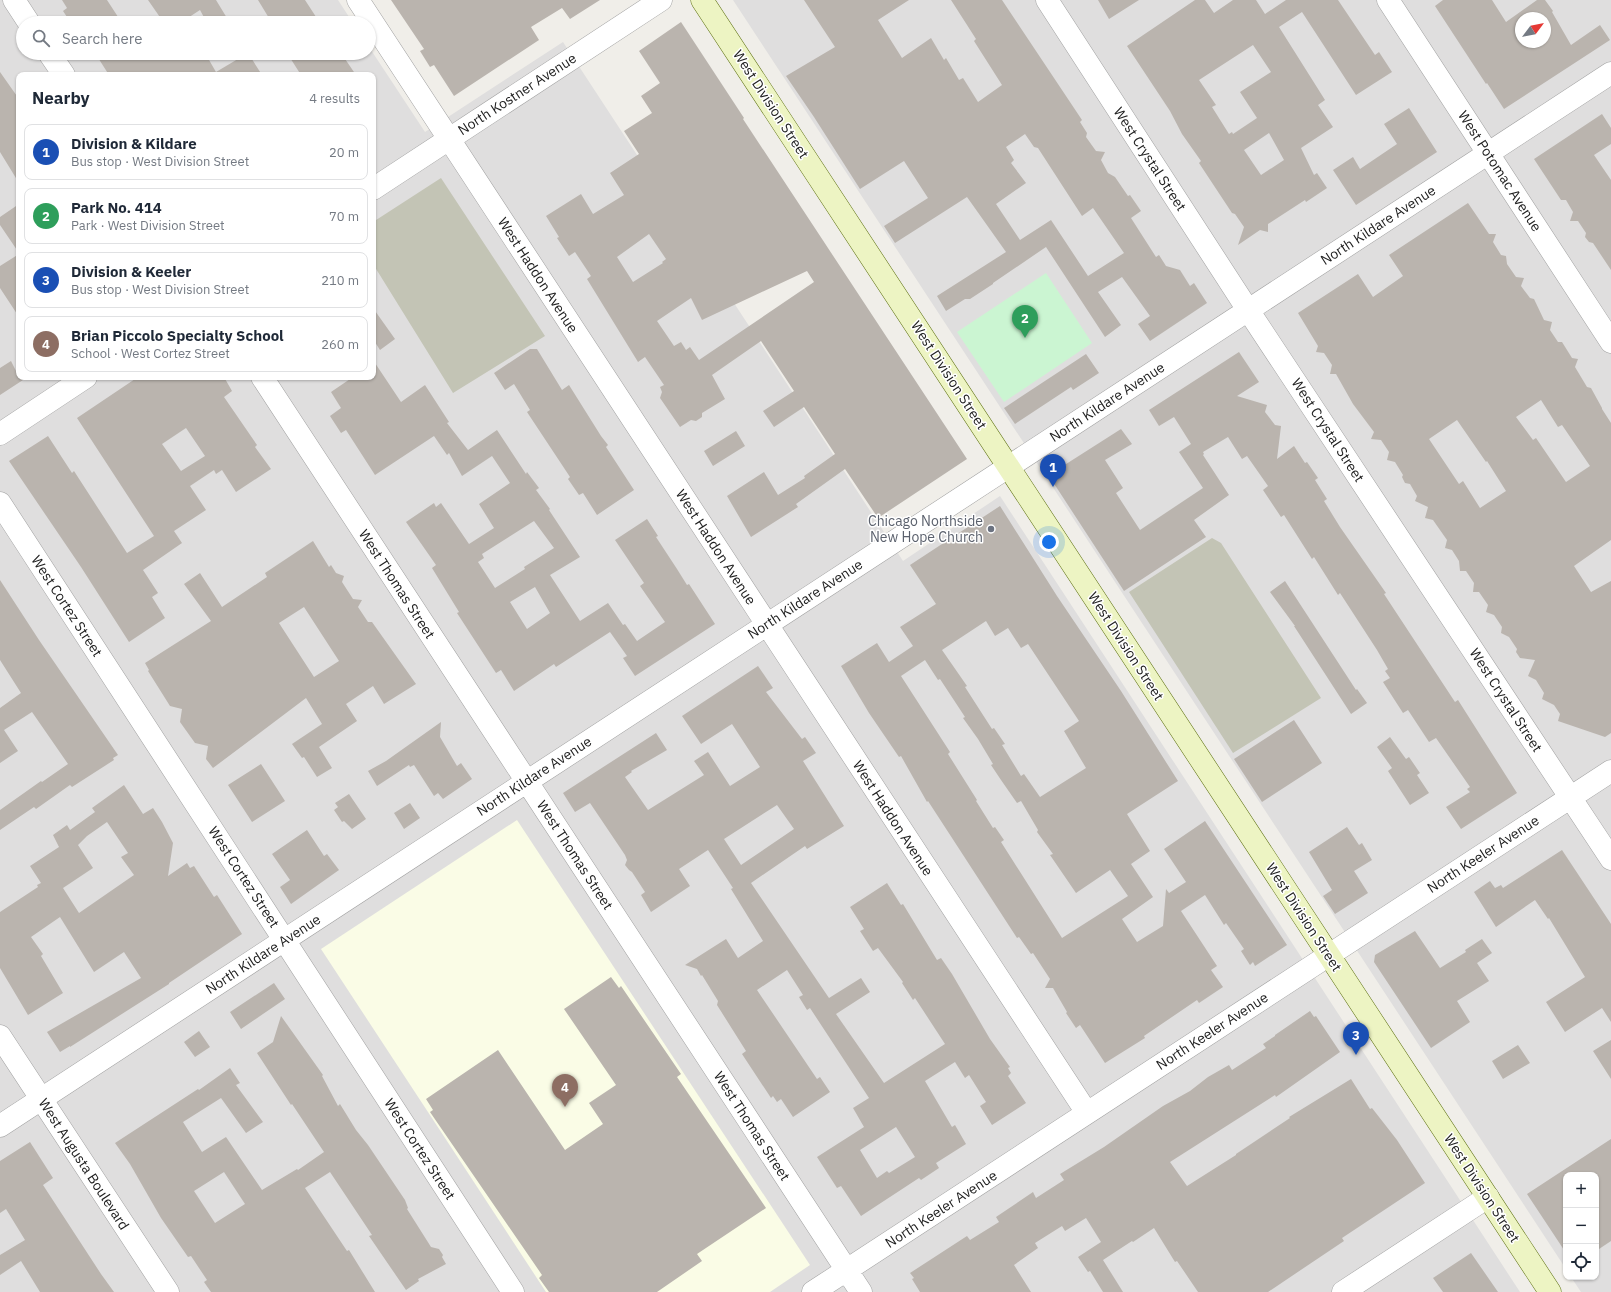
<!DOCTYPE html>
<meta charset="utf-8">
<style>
:root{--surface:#fff;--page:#f6f6f7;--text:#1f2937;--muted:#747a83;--line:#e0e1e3;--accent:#ea580c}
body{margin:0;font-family:"IBM Plex Sans",sans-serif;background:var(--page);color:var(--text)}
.controls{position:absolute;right:12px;bottom:12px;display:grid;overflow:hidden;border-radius:8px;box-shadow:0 1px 3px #0004}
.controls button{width:36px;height:36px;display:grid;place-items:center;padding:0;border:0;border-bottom:1px solid var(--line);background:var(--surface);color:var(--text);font:20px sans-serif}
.compass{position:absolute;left:1515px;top:12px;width:36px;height:36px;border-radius:50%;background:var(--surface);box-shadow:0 1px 3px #0004;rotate:58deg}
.you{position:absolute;left:1049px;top:542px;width:14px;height:14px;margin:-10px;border:3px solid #fff;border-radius:50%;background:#1a73e8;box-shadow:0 0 0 6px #1a73e833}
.badge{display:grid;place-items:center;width:26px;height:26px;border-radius:50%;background:var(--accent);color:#fff;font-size:13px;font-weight:700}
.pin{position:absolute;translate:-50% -33px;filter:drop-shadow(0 1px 2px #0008)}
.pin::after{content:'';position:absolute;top:21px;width:14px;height:12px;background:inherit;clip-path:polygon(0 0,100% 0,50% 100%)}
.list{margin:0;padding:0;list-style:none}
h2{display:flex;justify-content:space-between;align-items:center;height:52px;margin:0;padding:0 16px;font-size:17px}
h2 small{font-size:13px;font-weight:400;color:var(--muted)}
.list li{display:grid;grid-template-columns:26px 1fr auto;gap:12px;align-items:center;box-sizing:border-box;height:56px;margin:0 8px 8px;padding:0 8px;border:1px solid var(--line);border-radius:8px}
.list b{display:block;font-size:15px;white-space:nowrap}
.list p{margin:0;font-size:13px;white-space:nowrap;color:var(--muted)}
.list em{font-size:13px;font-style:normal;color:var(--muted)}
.icon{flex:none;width:22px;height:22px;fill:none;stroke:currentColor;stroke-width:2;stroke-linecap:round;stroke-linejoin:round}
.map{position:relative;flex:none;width:1611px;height:1292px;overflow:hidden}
.search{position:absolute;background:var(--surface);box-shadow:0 1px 3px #0004;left:16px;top:16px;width:360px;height:44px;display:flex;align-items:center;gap:10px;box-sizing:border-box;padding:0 14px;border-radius:22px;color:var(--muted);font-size:15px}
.panel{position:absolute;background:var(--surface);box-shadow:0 1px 3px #0004;left:16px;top:72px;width:360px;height:308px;border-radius:8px}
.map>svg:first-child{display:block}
.residential{fill:#dfdede;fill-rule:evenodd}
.education{fill:#fafce6}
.construction{fill:#c3c4b5}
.park{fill:#cbf5d2}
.building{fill:#bab4ae;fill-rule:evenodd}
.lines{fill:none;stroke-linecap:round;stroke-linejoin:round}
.minor-casing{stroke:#a2a2a2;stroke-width:23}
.tertiary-casing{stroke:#a2a2a2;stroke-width:23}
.secondary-casing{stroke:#5d7010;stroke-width:23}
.minor{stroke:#fff;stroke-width:22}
.tertiary{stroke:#fff;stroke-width:22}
.secondary{stroke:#edf4c3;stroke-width:22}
.worship-dot{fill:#6b7280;stroke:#fff;stroke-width:1.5}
.labels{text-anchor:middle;stroke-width:3;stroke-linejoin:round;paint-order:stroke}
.street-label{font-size:14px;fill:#212121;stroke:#fff}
.worship-label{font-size:14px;fill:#5b616d;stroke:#fff;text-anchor:end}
</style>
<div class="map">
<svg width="1611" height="1292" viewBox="0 0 1611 1292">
<rect width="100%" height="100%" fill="#f0eee9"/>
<path class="residential" d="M0 0H338L353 23H23V53H369V47L425 132 563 42 903 561 1000 496 1520 1292H0ZM19 75H373V377H19Z
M733 0H1611V1292H1581L1571 1277H1596V1175H1566V1269ZM1521 18H1545V42H1521Z"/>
<path class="education" d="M517 820 810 1265 770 1292H546L321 949Z"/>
<path class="construction" d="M441 178 545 336 453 393 373 264V222Z
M1212 538 1221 543 1321 698 1233 753 1129 592Z"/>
<path class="park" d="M1046 273 1092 343 1004 402 957 332Z"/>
<path class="building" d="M62 0H107L122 23H71L63 11 67 8Z
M148 0H216L230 23H207L200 10 180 23H164Z
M258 0H305L320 23H272Z
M391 0H600L570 19 562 8 531 27 539 40 454 96 434 65 430 67 420 51 424 49Z
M804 0H909L878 20 902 58 931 38 944 60 946 58 959 80 963 78 978 102 1002 85 974 41 976 39 951 0H1002L1082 120 1080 122 1087 133 1086 137 1096 151 1105 152 1101 160 1108 173 1115 177 1128 196 1130 195 1141 211 1131 218 1156 257 1159 255 1166 266 1180 270 1190 286 1194 283 1207 303 1150 341 1138 324 1150 316 1122 277 1098 292 1121 325 1105 337 1046 247 993 283V284L970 299H965L946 311 937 296 1006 252 967 197 895 243 884 226 928 198 904 161 860 189 814 117 786 76 835 47ZM1025 134 1034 147 1038 148 1082 216 1093 208 1124 253 1088 276 1051 220 1020 240 996 204 1026 183 1011 163 1014 160 1006 147Z
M1098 0H1139L1109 19Z
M1195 0H1205L1214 13 1233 0H1256L1265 14 1286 0H1338L1375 55 1379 52 1392 72 1356 95 1302 12 1279 27 1325 100 1318 105 1333 127 1301 148 1314 175 1317 173 1327 188 1306 202 1305 200 1268 224V232L1260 230 1238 245 1244 227 1235 214 1232 213 1199 163 1201 161 1182 134 1170 111 1127 46ZM1253 45 1271 72 1240 92 1257 118 1233 134 1232 132 1229 134 1212 107 1216 105 1199 80ZM1269 133 1284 160 1261 175 1244 150Z
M1443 0H1492L1506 22 1537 0H1545L1553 11 1552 12 1571 45 1600 25 1610 40 1504 109 1487 83 1486 84 1435 6ZM1521 18H1545V42H1521Z
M681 22 744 118 743 119 967 459 878 518 845 469 796 504 798 507 751 537 727 496 764 472 778 495 805 478 804 476 835 454 804 407 774 427 763 411 794 391 761 341 712 375 725 399 702 413V417L696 421 691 420 680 427 660 398 662 392 660 387 664 385 645 357 638 362 587 279 591 276 575 252 569 256 557 238 559 237 546 216 581 194 593 214 624 195 610 173 639 154 624 131 652 113 641 96 660 83 639 51ZM649 234 666 259 662 262 663 263 633 282 617 257ZM807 271 814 282 699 360 690 347 686 350 681 342 674 346 657 321 691 298 702 320Z
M95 53H205L216 72 248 53 262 75H109Z
M287 53H341L356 75H301Z
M0 72 19 99V183L0 152Z
M1409 108 1437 152 1356 205 1333 170 1353 157 1360 169 1397 144 1384 124Z
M1602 114 1611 128V144L1594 155 1611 180V270L1593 243 1589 242 1585 237 1586 233 1578 221H1570L1573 212 1566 200H1561L1534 159Z
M1468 203 1489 234H1496L1493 242 1501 255 1506 256 1507 264 1516 277 1524 278 1521 286 1530 298 1534 299 1544 320 1552 322 1550 330 1558 342H1562L1572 358 1578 359 1575 367 1587 387 1591 388 1602 408V409L1611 423V540L1574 566 1591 592 1611 581V733L1605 737 1558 721 1560 714 1554 705 1542 699 1544 693 1536 680 1528 676 1535 660 1520 658 1516 652 1517 649 1509 637 1501 633 1502 627 1494 615 1486 612 1488 605 1479 592H1473L1474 583 1466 571H1460L1459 561 1452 550 1445 548 1447 540 1433 520 1425 518 1428 507 1415 501 1417 496 1410 484 1405 483 1402 477 1403 475 1395 462 1387 460 1389 452 1381 440 1371 439 1374 432 1353 404 1336 374H1330L1332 365 1324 353 1316 352 1318 346 1298 313 1358 274 1373 297 1403 276 1389 255ZM1541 400 1558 427 1562 425 1590 466 1566 482 1536 438 1533 440 1516 417ZM1457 420 1486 462 1487 461 1506 491 1480 508 1463 481 1459 484 1429 439Z
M19 204V253L0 225V217Z
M19 254V317L0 288V266Z
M373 308 395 339 380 350 373 339Z
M530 349H537L562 390 569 385 601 436 608 445 606 447 634 490 597 515 583 493 579 495 568 479 570 477 527 412 530 410 514 384 505 390 494 373Z
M1239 352 1259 382 1237 396 1267 405 1265 412 1275 425 1281 426 1277 459 1294 446 1305 463 1307 462 1318 478 1315 480 1327 499 1324 501 1340 527 1386 593 1384 594 1455 702 1458 700 1517 793 1461 829 1446 807 1470 792 1467 789 1470 787 1436 738 1429 742 1408 710 1403 713 1383 682 1390 678 1385 671 1388 669 1377 650 1340 593 1338 595 1314 557 1312 559 1284 515 1281 517 1263 490 1268 486 1247 456 1242 459 1228 437 1203 452 1204 454 1203 455 1229 495 1194 520 1206 537 1124 591 1051 479 1052 473 1121 429 1132 444 1105 460 1123 488 1116 493 1140 530 1203 488 1179 452 1191 444 1174 417 1159 426 1149 410Z
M1086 354 1099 373 1073 390 1071 387 1015 424 1004 408Z
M373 360 401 402 425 385 449 422 447 423 468 450 497 430 526 474 527 472 539 488 536 490 550 509 549 510 580 557 550 575 580 621 608 603 623 625 625 624 637 641 665 622 640 586 644 583 615 540 647 519 658 536 656 537 677 569 687 585 689 584 715 624 635 676 623 658 627 656 610 632 556 667 554 664 514 691 501 670 496 673 457 613 459 612 432 568 436 565 406 522 434 503 436 507 441 503 469 544 494 528 479 504 510 483 492 456 462 476 449 453 447 455 434 436 375 475 346 430 341 433 330 416 341 408 331 392 353 377H373ZM534 521 554 548 524 567 525 569 495 588 478 562 484 558 482 554ZM535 587 550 613 527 629 510 602Z
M11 361 19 377 23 380 0 395V368Z
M138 377H224L232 391 224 397 257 445 255 447 271 469 236 492 222 470 216 474 214 470 190 486 206 510 174 531 182 543 143 570 158 593 152 597 165 618 129 642 81 567 9 461 48 436 72 473 74 471 127 553 154 536 77 418ZM186 428 205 456 181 471 162 444Z
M736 431 745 446 713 466 704 451Z
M1000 506 1057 596 1121 691 1178 781 1127 814 1150 851 1131 864 1153 897 1122 919 1137 942 1163 926 1166 889 1169 893 1186 882 1164 849 1205 821 1287 945 1255 966 1253 962 1250 965 1241 951 1244 949 1226 923 1224 925 1205 895 1181 911 1217 966 1211 970 1223 987 1199 1003 1197 1000 1144 1036 1145 1038 1105 1063 1080 1025 1076 1028 1066 1013 1067 1012 1053 988H1045L1050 979 1033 953 1031 954 1019 937 1017 938 928 801 927 802 901 756 899 757 869 713 841 666 877 643 889 662 913 646 900 627 936 604 910 565ZM986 621 995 636 1008 628 1021 648 1028 644 1079 721 1064 731 1086 768 1040 797 1024 774 1021 776 1002 745 1005 744 994 728 992 729 965 687 967 686 942 650ZM925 660 938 680 940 679 965 717 963 718 978 739 993 764 991 765 1001 780 1017 803 1021 801 1038 830 1037 832 1053 854 1050 855 1076 893 1110 870 1128 896 1062 938 1001 842 1004 840 995 827 993 828 976 801 977 800 948 754 950 752 901 676Z
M313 541 329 567 331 565 336 573 344 576 342 582 353 599 362 600 358 607 368 622H372L416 684 384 704 373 686 346 704 357 721 319 747 332 768 317 777 304 757 302 758 292 744 322 724 306 698 213 768 206 759 208 746 195 743 180 722 182 709 170 706 148 671 149 670 145 663 211 621 184 584 200 573 222 607 267 577 265 573ZM304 607 339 661 314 677 279 623Z
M0 580 39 640 118 755 113 758 114 760 72 787 70 785 36 809 34 807 0 830V810L41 781 42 782 68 764 32 712 4 730 18 751 0 763V708L21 693 0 660Z
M1285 581 1356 690 1357 689 1367 703 1351 714 1294 626H1295L1270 592Z
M758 666 773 688 766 692 802 739 805 737 816 753 803 761 844 826 807 849 805 846 751 883 829 998 861 978 870 992 836 1014 884 1083 945 1044 915 998 913 1000 902 983 903 982 878 948 873 951 860 931 864 929 850 907 887 883 901 905 903 904 937 960 941 958 952 974 990 1039 1010 1067 1008 1068 1011 1073 1008 1076 1026 1103 992 1125 980 1106 986 1102 969 1075 965 1078 955 1062 925 1081 952 1127 955 1125 966 1144 936 1163 939 1168 921 1180 919 1178 861 1216 841 1186 837 1188 817 1157 864 1127 853 1108 869 1098 810 1008 807 1010 799 997 803 995 787 970 757 990 817 1079 820 1077 830 1092 793 1117 781 1099 777 1102 773 1096 771 1098 742 1054 746 1051 717 1005 718 1001 702 975 701 976 697 969 685 965 726 939 738 958 763 941 731 889 733 888 708 850 679 869 690 886 651 912 641 895 645 892 632 872 629 870 625 865 627 860 625 855 590 803 575 812 563 793 656 733 667 750 631 771 632 772 625 777 648 810 704 775 694 761 708 752 730 786 760 767 732 724 701 744 682 716ZM777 805 794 829 741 865 724 839ZM896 1127 915 1157 889 1173 887 1171 877 1178 860 1150Z
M1294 720 1322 763 1262 802 1234 759Z
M441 722 440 737 457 766 461 763 472 779 443 799 438 793 434 796 414 765 410 767 409 765 377 786 368 771 386 761Z
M1390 737 1406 759 1409 757 1420 773 1417 775 1429 793 1410 805 1388 771 1392 768 1377 747Z
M261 764 285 801 252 822 228 785Z
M124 785 143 814 153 808 162 822 173 843 168 876 187 863 190 868 194 866 214 897 217 895 242 934 169 983V984L70 1047V1046L60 1052 47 1032 141 978 124 952 94 972 60 917 31 937 43 954 41 956 63 993 28 1015 0 968V912L38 887 37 885 41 883 30 866 59 847 53 835 67 825 70 830 95 812 92 808ZM107 822 128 853 121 857 134 875 79 913 63 888 93 868 78 845 87 836Z
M349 794 366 819 352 829 344 821 342 822 334 810 338 807 335 803Z
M410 803 420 818 404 829 394 813Z
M1347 827 1359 845 1362 843 1372 860 1354 871 1368 893 1335 914 1323 896 1332 890 1309 852Z
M307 830 324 856 327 854 339 870 291 904 280 887 290 880 272 854Z
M1562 850 1611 924V1022L1602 1008 1565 1032 1546 1002 1585 977 1549 918 1548 919 1535 900 1496 927 1474 892 1490 881 1495 888 1501 885 1503 888Z
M1415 931 1440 968 1466 952 1465 950 1482 939 1492 953 1477 963 1489 981 1457 1001 1470 1022 1431 1048 1374 962 1375 955Z
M611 977 619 988 621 986 681 1074 677 1077 766 1208 697 1254 702 1261 657 1292H549L539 1278 542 1275 430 1112 433 1110 426 1099 498 1050 565 1150 603 1124 589 1103 616 1085 564 1009Z
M274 983 285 999 241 1029 230 1012Z
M1310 1011 1314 1017 1316 1016 1340 1052 1276 1097 1275 1095 1170 1162 1187 1186 1236 1155V1154L1290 1118 1289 1117 1351 1079 1370 1109 1372 1108 1397 1140 1425 1183 1342 1238 1344 1241 1268 1292H1198L1177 1261 1175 1262 1154 1228 1133 1242 1132 1241 1103 1260 1123 1292H1103L1090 1271 1088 1272 1078 1257 1101 1242 1086 1218 1065 1231 1062 1226 1035 1243 1038 1248 1014 1265 1031 1292H920L912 1279 914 1278 910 1273 967 1236 970 1240 999 1222 996 1217 1033 1192 1036 1198 1064 1180 1060 1174 1104 1147 1163 1106 1190 1091 1208 1077 1229 1065 1232 1070 1266 1048 1263 1044 1275 1036V1035Z
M281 1016 323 1075 322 1076 338 1106 340 1104 356 1130 368 1145 405 1200 408 1208 407 1209 431 1247 439 1249 443 1255 442 1257 446 1264 418 1279 419 1281 406 1290 369 1236 372 1235 330 1172 305 1188 347 1251 349 1250 375 1292H211L204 1282 207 1280 191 1256 188 1257 161 1218 130 1164 115 1143 198 1089 199 1090 230 1068 240 1083 236 1085 263 1122 246 1133 221 1098 183 1122 202 1152 226 1137 262 1190 297 1169 298 1170 324 1152 292 1104 291 1105 257 1053 273 1042ZM224 1172 245 1204 215 1223 194 1191Z
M199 1031 210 1047 195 1057 184 1042Z
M1611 1040V1079L1593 1051Z
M1518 1045 1530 1063 1503 1079 1492 1061Z
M1611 1139V1241L1596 1251V1175H1566V1253L1527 1194Z
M30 1142 53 1178 43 1185 101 1274 114 1292H40L21 1261 0 1275V1255L25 1240 6 1209 0 1213V1161Z
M1471 1253 1498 1292H1443L1433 1278Z"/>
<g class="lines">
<g class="minor-casing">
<path id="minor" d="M14 0 29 23
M358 0 1087 1113
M1047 0 1248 310 1611 859
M1388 0 1611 342
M49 53 64 75
M262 377 861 1292
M0 503 513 1292
M0 1126 1611 73
M813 1292 1611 771
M1343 1292 1488 1197"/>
</g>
<g class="tertiary-casing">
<path id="tertiary" d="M373 189 661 0
M0 434 86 377
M0 1036 168 1292"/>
</g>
<g class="secondary-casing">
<path id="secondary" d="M702 0 1550 1292"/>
</g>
<use href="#minor" class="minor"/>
<use href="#tertiary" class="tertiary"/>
<use href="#secondary" class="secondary"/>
</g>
<circle class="worship-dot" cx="991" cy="529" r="4"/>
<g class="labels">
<g class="street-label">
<text transform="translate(517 94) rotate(-33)" y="5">North Kostner Avenue</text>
<text transform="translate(771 104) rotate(57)" y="5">West Division Street</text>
<text transform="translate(1150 159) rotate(57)" y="5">West Crystal Street</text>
<text transform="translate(1500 171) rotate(57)" y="5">West Potomac Avenue</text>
<text transform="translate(1378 225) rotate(-33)" y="5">North Kildare Avenue</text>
<text transform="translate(538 275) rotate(57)" y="5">West Haddon Avenue</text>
<text transform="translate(949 375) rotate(57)" y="5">West Division Street</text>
<text transform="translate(1107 402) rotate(-33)" y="5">North Kildare Avenue</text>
<text transform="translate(1328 430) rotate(57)" y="5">West Crystal Street</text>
<text transform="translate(716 547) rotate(57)" y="5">West Haddon Avenue</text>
<text transform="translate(397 584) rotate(57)" y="5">West Thomas Street</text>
<text transform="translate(805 599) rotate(-33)" y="5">North Kildare Avenue</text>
<text transform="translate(67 606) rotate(57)" y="5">West Cortez Street</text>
<text transform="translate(1126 646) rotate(57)" y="5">West Division Street</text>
<text transform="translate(1506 700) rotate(57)" y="5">West Crystal Street</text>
<text transform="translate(534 776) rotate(-33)" y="5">North Kildare Avenue</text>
<text transform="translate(893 818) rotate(57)" y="5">West Haddon Avenue</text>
<text transform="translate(1483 854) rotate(-33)" y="5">North Keeler Avenue</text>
<text transform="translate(575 855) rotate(57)" y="5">West Thomas Street</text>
<text transform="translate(244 877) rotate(57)" y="5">West Cortez Street</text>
<text transform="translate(1304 917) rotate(57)" y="5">West Division Street</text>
<text transform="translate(263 954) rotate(-33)" y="5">North Kildare Avenue</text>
<text transform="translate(1212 1031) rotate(-33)" y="5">North Keeler Avenue</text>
<text transform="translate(752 1126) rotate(57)" y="5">West Thomas Street</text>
<text transform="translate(420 1149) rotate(57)" y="5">West Cortez Street</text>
<text transform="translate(84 1164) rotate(57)" y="5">West Augusta Boulevard</text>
<text transform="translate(1482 1188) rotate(57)" y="5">West Division Street</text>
<text transform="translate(941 1209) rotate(-33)" y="5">North Keeler Avenue</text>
</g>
<g class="worship-label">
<text x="983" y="526">Chicago Northside<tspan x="983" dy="16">New Hope Church</tspan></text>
</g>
</g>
</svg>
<div class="controls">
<button>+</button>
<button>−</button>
<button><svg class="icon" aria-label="locate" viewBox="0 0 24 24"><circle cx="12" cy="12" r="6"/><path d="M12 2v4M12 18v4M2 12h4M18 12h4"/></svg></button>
</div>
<svg class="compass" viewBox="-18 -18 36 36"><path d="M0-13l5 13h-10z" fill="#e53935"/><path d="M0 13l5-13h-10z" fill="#747a83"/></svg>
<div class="you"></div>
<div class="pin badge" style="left:1053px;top:487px;background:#1a4fb4">1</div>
<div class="pin badge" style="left:1025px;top:338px;background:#2e9e5b">2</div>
<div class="pin badge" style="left:1356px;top:1055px;background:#1a4fb4">3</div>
<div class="pin badge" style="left:565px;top:1107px;background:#8d6e63">4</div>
<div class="search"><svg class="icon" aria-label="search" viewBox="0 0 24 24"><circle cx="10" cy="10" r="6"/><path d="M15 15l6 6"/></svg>Search here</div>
<section class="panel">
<h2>Nearby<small>4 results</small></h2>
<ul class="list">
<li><span class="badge" style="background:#1a4fb4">1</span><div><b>Division &amp; Kildare</b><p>Bus stop · West Division Street</p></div><em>20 m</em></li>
<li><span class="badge" style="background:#2e9e5b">2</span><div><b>Park No. 414</b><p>Park · West Division Street</p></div><em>70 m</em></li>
<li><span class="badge" style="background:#1a4fb4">3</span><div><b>Division &amp; Keeler</b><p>Bus stop · West Division Street</p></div><em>210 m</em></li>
<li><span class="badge" style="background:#8d6e63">4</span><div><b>Brian Piccolo Specialty School</b><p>School · West Cortez Street</p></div><em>260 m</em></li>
</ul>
</section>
</div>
